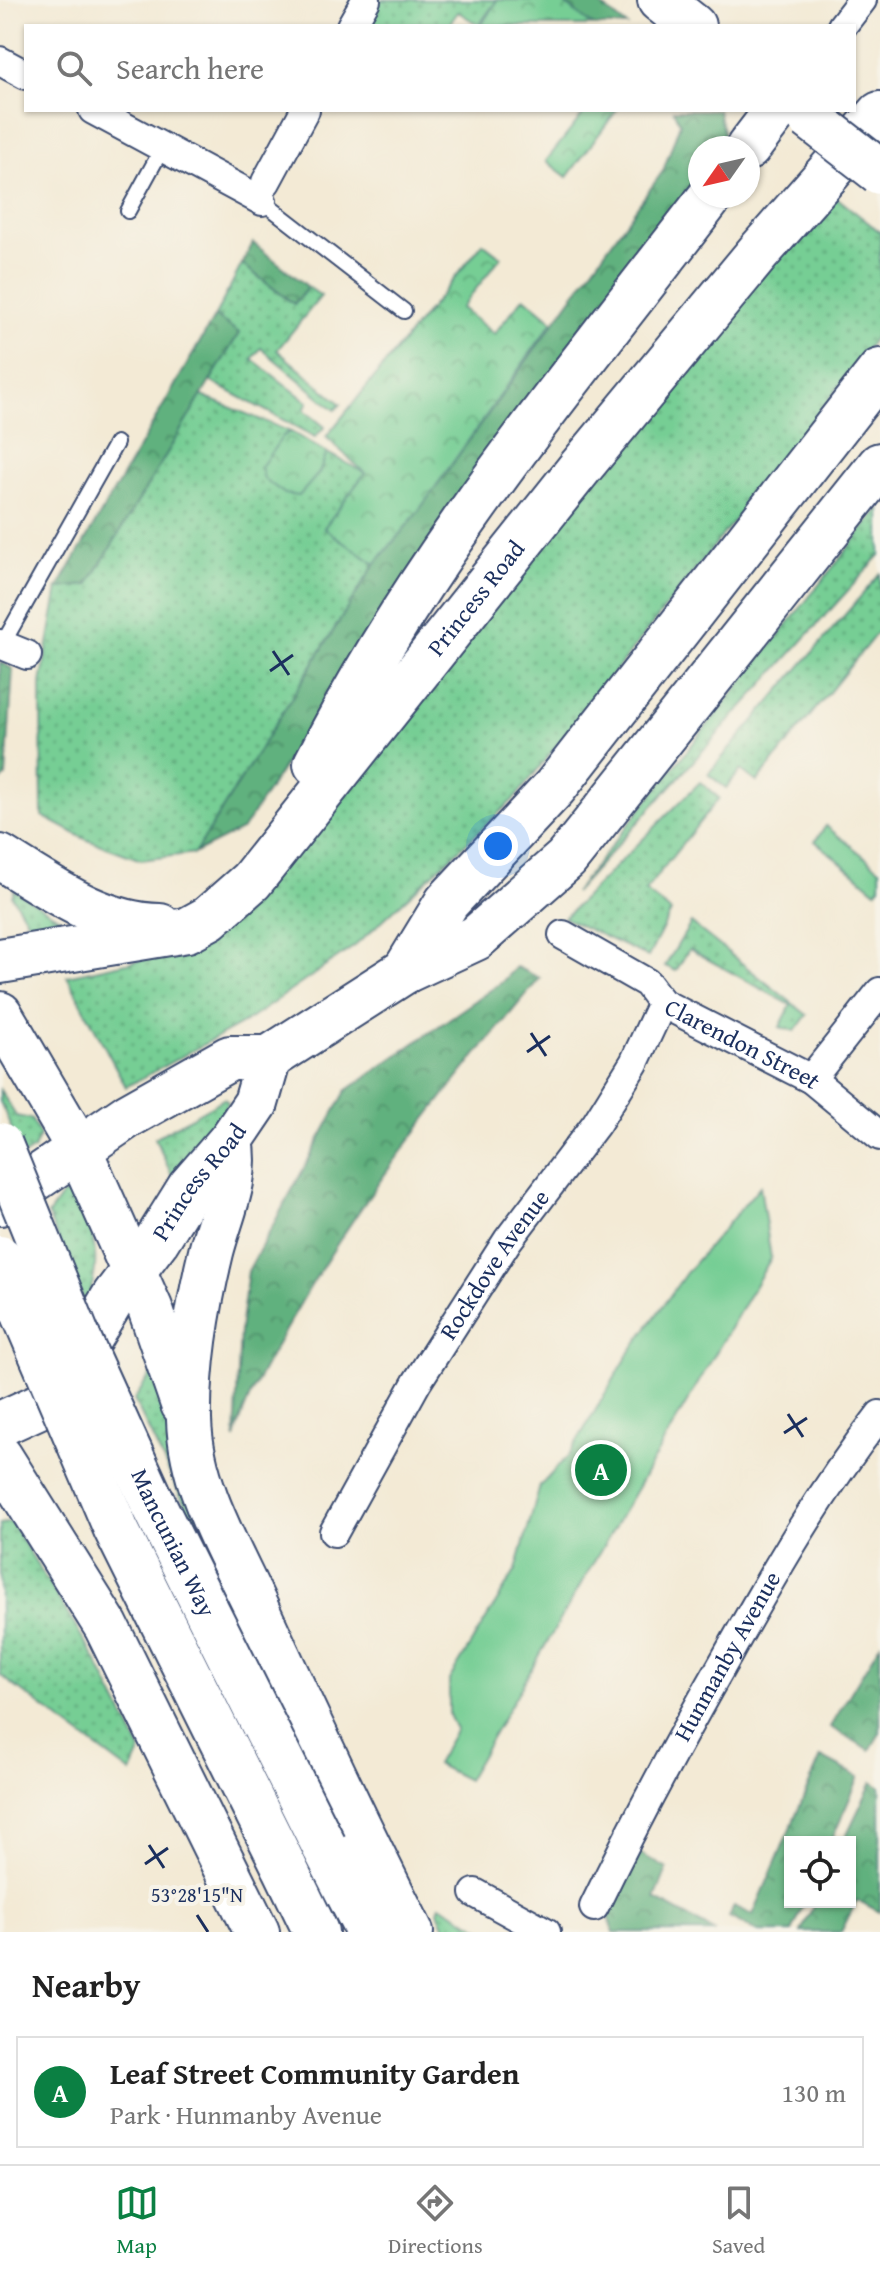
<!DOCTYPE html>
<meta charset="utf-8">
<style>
:root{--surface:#fff;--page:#f2f2f2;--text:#222;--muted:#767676;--line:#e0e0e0;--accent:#0b8043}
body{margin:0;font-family:"Gentium Book Plus",serif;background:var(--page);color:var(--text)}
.controls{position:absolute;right:24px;bottom:24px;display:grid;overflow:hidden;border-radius:0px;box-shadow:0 2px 6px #0004}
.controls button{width:72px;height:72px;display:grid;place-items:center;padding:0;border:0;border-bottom:2px solid var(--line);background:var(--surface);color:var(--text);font:40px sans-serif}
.compass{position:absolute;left:688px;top:136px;width:72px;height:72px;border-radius:50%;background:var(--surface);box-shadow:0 2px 6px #0004;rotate:236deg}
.you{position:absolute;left:498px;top:846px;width:28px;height:28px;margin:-20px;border:6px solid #fff;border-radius:50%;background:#1a73e8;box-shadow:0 0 0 12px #1a73e833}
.badge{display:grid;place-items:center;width:52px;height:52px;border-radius:50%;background:var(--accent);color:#fff;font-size:26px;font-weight:700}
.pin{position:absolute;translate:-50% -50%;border:4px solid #fff;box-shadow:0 2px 8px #0006}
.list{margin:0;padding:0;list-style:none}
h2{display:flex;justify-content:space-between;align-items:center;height:104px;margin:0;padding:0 32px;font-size:34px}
h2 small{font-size:26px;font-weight:400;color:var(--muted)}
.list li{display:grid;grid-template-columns:52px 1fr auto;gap:24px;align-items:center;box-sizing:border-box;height:112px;margin:0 16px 16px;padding:0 16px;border:2px solid var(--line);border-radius:0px}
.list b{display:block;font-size:30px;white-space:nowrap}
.list p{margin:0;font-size:26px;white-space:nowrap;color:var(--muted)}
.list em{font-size:26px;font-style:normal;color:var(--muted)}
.icon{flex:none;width:44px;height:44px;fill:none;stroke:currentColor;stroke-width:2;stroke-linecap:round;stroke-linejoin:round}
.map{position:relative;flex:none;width:880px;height:1932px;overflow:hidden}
.search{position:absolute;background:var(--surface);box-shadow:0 2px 6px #0004;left:24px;right:24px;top:24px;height:88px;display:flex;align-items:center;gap:20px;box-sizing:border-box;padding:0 28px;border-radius:0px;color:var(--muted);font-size:30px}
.sheet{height:232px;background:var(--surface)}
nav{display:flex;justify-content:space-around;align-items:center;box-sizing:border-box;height:112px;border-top:2px solid var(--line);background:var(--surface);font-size:22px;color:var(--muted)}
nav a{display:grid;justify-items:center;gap:4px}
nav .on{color:var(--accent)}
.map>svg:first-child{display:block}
.grass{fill:url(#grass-dots);stroke:#487e79;stroke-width:2}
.forest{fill:url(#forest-crowns);stroke:#3e706e;stroke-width:2}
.park{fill:url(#park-crowns);stroke:#487e79;stroke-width:2}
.garden{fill:#76ce94;stroke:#487e79;stroke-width:2}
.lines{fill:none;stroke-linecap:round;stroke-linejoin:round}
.lane-casing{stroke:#3b4b70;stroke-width:18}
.street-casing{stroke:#3b4b70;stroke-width:32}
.primary-casing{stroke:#3b4b70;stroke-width:48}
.highway-casing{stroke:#3b4b70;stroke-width:48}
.lane{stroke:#fff;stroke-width:14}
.street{stroke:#fff;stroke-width:28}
.primary{stroke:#fff;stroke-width:44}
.highway{stroke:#fff;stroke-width:44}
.primary-bridge-casing{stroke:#3b4b70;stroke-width:48;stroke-linecap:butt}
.highway-bridge-casing{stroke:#3b4b70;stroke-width:48;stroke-linecap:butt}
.primary-bridge{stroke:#fff;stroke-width:44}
.highway-bridge{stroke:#fff;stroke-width:44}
.ticks{fill:none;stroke:#1b2f5e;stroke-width:3}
.labels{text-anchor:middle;stroke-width:8;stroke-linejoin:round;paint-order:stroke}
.street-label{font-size:24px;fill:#1b2f5e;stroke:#f7f3e8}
.ticks-label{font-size:20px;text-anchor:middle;fill:#1b2f5e;stroke:#f7f3e8;stroke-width:8;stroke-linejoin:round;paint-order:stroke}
</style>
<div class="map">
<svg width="880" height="1932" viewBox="0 0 880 1932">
<defs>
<pattern id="grass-dots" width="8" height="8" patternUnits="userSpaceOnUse" patternTransform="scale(2)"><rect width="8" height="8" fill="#76ce94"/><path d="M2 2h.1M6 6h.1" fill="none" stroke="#60a87c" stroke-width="1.8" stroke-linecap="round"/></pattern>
<pattern id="forest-crowns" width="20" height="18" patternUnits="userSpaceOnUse" patternTransform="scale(2)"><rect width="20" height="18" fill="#60b17e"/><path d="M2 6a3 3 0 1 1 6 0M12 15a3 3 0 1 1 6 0" fill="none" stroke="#4e906a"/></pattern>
<pattern id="park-crowns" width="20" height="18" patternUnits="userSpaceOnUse" patternTransform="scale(2)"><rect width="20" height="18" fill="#76ce94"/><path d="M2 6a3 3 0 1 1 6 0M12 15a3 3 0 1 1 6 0" fill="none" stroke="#60a87c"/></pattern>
</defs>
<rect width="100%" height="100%" fill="#f7f3e8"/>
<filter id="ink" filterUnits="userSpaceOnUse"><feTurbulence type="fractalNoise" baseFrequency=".0125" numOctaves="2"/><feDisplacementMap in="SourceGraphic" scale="16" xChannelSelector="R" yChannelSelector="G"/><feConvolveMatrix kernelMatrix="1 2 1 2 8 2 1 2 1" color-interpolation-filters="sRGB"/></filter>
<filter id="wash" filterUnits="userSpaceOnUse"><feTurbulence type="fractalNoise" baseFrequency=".006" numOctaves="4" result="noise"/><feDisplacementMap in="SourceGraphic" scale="32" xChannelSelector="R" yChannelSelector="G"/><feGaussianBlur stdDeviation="1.8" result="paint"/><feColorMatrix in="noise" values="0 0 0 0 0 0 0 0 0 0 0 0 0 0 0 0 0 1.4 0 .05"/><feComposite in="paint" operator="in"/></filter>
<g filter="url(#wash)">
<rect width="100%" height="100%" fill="#f3ead5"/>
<path class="grass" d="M381 0H497L479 25 458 12 448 26H368Z
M831 193 880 232V330L826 404 516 797 356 945 250 1019 126 1087 67 976 182 951Z
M242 264 294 304 308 287 321 296 277 350 341 404 335 410 261 348 252 359 308 402 304 410 325 427 315 437 210 381 239 333 215 316Z
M200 395 291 432 283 436 319 473 327 453 366 473 324 528 375 564 195 853 141 860 85 839 42 816 41 683 58 588 88 585Z
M880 508V555L574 893Z
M880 574V629L757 782 741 770 726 788 708 774Z
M700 782 719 798 645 891 671 912 648 957 564 918Z
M14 890 66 922 65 926 34 932 12 896Z
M691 923 807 1015 795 1031 780 1027 791 1005 689 949 676 971 665 966Z
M0 1090 16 1116 31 1119 40 1135 34 1149 23 1156 0 1101Z
M225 1098 228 1103 177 1187 155 1138Z
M75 1192C93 1232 105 1262 85 1304L48 1215 62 1195Z
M159 1362 317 1777 134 1400Z
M11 1522 96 1660 141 1750 131 1773 0 1675V1524Z
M440 1905 487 1932H447L438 1912Z"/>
<path class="forest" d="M560 0H594L627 26H593Z
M673 110H718L727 148H700V185L371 631 243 829 195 853 375 564 417 513 663 171 680 123Z
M253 243 308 287 294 304 242 264Z
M215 316 239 333 88 585 58 588Z
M0 662 13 669 6 777 0 782Z
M516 967 540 978C449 1086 362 1195 292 1318 271 1355 245 1397 235 1439L240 1330 248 1271 346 1091 502 982Z
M880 1644V1733L870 1750 830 1727Z
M821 1757 859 1777 831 1842H790V1902H805L792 1932H759L729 1917 734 1906 753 1915Z
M872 1782 880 1787V1912L857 1900 841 1932H801L815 1902H850V1842H843Z
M638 1852 667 1869 655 1899 715 1932H614L608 1917Z"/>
<path class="park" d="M497 0H560L593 26H481Z
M581 110H617L567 177 546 161 584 113Z
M483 243 501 257 461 308 494 334 524 297 553 321 417 513 375 564 324 528 365 473 326 437Z
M291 432 327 453 319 473 299 496 285 494 264 479 261 467 283 436Z"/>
<path class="garden" d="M826 826 880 869V886L876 891 815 841Z
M760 1186 771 1258 467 1780 436 1764 456 1729 449 1715V1680L516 1570 540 1486 569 1455 630 1352 686 1273Z"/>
</g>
<g filter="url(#ink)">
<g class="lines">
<g class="lane-casing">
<path id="lane" d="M262 201 404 311
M128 211 163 147
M2 645 116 443"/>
</g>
<g class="street-casing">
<g id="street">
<path d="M351 26 366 0"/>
<path d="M842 26 862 0"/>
<path d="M0 61 26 75"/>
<path d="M93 110 262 201"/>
<path d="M266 182 305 110"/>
<path d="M0 644 27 655"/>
<path id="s1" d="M563 935 647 983 662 1003 811 1079 880 1136"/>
<path d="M811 1079 880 992"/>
<path id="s2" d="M334 1532 417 1382 508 1240 596 1124 634 1063 662 1003"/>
<path d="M475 1893 546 1932"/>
<path id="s3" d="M594 1907C635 1822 679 1740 726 1658 773 1574 820 1492 880 1415"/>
</g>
</g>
<g class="primary-casing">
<path id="primary" d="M660 0 693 26"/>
</g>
<g class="highway-casing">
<g id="highway">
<path d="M748 148 777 110"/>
<path d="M316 764C420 557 571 379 711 196"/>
<path d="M0 857C49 887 100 925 160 926"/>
<path id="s4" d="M0 961 187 930 209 918 251 881 579 469 758 253 880 114"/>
<path d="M405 971 476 938 566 859 880 465"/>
<path d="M0 1014 79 1149 150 1308 183 1404"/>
<path d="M231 1140C239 1180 221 1213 211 1252 198 1306 188 1365 189 1420 191 1487 229 1549 256 1608 306 1717 357 1825 411 1932"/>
<path d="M0 1203 129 1115 230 1058H269"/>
<path id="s5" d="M0 1424 46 1403 66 1377 115 1295 157 1240 190 1187 231 1140 256 1103 269 1058 405 971 447 902 555 787 880 371"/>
<path d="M0 1457 106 1626 257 1932"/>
<path d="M324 1846 368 1932"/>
<path d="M283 1864 316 1932"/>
</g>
</g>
<use href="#lane" class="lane"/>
<use href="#street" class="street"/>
<use href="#primary" class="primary"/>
<use href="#highway" class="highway"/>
<g class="primary-bridge-casing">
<path id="primary-bridge" d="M809 117 880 172"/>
</g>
<g class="highway-bridge-casing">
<g id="highway-bridge">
<path id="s6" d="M0 1145 79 1340 151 1499 324 1846"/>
<path d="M0 1258 116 1529 283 1864"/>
</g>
</g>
<use href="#primary-bridge" class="primary-bridge"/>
<use href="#highway-bridge" class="highway-bridge"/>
</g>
</g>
<path class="ticks" d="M273 651 289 675M270 671 293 655M531 1033 546 1056M527 1052 550 1036M788 1414 803 1437M784 1433 807 1418M149 1845 164 1868M145 1864 168 1848M197 1915 208 1932"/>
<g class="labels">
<g class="street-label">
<text dy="8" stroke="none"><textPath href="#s4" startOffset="632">Princess Road</textPath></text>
<text dy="8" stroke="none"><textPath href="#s1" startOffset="212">Clarendon Street</textPath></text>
<text dy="8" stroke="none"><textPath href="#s5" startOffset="320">Princess Road</textPath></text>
<text dy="8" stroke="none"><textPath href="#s2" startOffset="312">Rockdove Avenue</textPath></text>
<text dy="8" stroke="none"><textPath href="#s6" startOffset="434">Mancunian Way</textPath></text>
<text dy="8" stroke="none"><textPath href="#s3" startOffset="284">Hunmanby Avenue</textPath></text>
</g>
</g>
<g class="ticks-label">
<text x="197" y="1902">53°28'15"N</text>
</g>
</svg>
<div class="controls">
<button><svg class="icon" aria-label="locate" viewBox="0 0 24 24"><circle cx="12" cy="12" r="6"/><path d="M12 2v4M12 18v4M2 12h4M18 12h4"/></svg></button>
</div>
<svg class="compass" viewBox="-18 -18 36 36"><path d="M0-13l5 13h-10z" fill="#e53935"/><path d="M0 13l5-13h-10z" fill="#767676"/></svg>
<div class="you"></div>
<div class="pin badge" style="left:601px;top:1470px">A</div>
<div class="search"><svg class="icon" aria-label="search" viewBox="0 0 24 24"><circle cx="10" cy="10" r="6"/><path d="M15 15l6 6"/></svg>Search here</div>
</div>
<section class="sheet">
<h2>Nearby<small></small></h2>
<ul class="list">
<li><span class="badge">A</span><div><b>Leaf Street Community Garden</b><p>Park · Hunmanby Avenue</p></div><em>130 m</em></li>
</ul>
</section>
<nav>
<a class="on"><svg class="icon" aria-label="map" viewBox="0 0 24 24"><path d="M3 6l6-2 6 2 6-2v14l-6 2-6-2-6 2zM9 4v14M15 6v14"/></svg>Map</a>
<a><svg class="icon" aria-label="directions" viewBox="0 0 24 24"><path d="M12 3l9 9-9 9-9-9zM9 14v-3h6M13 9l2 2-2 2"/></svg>Directions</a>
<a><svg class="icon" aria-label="saved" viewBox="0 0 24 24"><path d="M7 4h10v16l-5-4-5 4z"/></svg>Saved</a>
</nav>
